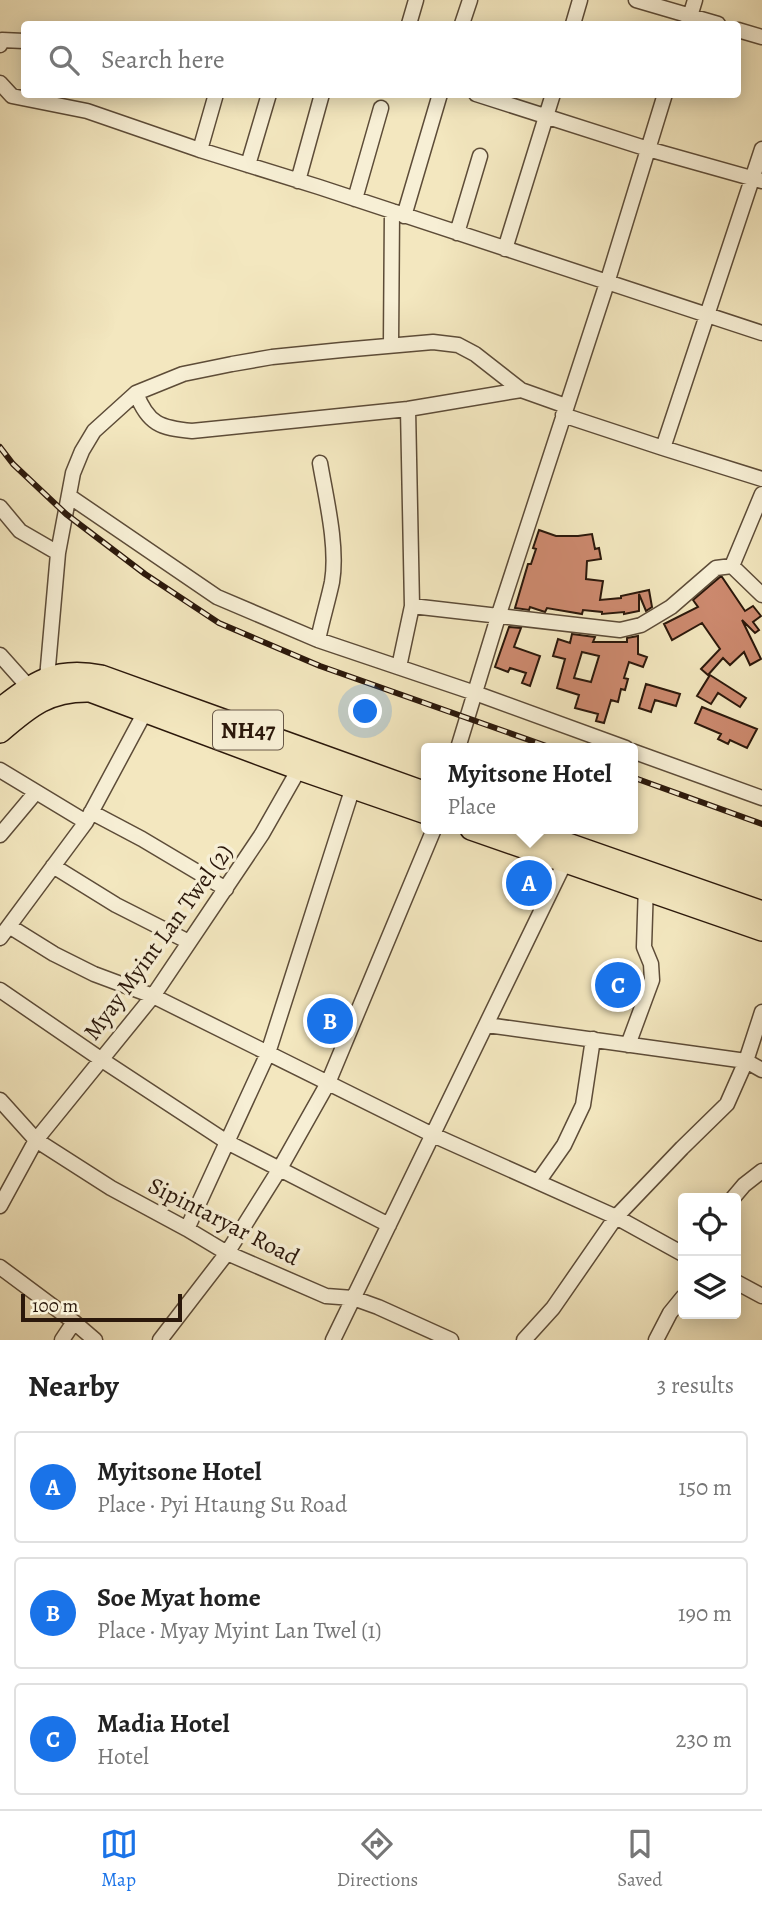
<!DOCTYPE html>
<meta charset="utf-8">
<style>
:root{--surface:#fff;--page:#f6f6f6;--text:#222;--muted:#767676;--line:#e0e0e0;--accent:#1a73e8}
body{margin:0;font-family:Alegreya,serif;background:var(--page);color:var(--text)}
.controls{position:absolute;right:21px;bottom:21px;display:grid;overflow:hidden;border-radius:7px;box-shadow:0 4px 18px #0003}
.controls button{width:63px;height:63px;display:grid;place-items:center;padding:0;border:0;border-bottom:2px solid var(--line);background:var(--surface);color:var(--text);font:35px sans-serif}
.scale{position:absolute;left:21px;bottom:18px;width:161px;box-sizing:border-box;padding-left:7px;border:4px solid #2b180b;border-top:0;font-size:19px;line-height:24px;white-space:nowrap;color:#2b180b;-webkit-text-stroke:5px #f7efd5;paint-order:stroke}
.you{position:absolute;left:366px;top:712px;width:24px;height:24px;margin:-18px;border:5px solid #fff;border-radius:50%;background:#1a73e8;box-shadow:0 0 0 10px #1a73e833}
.badge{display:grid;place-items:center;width:46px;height:46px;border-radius:50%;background:var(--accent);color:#fff;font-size:23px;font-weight:700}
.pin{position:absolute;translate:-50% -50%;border:4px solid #fff;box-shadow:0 2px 7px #0006}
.popup{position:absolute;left:421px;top:743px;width:217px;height:91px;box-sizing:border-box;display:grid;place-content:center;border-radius:7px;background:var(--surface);filter:drop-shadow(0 2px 5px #0005);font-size:23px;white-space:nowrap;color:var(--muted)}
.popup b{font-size:26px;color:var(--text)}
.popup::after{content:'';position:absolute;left:50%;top:100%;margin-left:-14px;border:14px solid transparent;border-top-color:var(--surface)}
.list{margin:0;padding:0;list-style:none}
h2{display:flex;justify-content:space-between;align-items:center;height:91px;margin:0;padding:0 28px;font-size:30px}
h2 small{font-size:23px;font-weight:400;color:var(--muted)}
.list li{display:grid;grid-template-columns:46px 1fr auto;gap:21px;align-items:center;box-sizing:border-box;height:112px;margin:0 14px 14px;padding:0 14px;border:2px solid var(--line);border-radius:7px}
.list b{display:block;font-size:26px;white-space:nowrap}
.list p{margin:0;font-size:23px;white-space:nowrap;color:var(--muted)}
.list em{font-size:23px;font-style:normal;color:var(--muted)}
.icon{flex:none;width:38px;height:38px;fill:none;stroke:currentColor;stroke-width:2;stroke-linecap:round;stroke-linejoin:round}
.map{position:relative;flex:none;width:762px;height:1340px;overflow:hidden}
.search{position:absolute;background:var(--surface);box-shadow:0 4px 18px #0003;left:21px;right:21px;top:21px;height:77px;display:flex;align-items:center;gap:18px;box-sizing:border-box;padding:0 24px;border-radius:7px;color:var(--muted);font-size:26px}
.sheet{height:469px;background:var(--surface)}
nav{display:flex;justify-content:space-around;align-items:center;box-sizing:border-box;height:98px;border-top:2px solid var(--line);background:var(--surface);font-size:19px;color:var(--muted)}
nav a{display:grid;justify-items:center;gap:4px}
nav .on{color:var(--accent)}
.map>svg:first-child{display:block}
.building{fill:#cc896e;stroke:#2b180b;stroke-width:2;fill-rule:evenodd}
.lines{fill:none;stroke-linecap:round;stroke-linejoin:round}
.minor-casing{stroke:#5d4c38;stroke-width:17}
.highway-casing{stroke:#2b180b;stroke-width:24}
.minor{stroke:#f7efd5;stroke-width:14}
.highway{stroke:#f3e7bf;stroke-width:21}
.rail-casing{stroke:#2b180b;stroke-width:6}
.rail{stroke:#f7efd5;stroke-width:3.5;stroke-dasharray:10;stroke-linecap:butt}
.labels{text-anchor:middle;stroke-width:7;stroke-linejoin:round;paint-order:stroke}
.shield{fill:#f7efd5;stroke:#685848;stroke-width:2}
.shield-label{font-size:23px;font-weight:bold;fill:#2b180b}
.street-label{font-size:24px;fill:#2b180b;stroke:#f7efd5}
</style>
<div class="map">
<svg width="762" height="1340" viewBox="0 0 762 1340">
<rect width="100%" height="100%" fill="#f3e7bf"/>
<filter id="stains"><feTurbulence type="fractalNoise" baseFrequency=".00286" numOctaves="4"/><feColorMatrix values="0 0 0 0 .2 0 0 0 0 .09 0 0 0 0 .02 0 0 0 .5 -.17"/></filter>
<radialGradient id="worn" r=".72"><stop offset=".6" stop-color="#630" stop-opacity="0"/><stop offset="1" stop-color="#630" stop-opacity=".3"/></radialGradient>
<path class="building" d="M539 530 556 536H578L592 534 595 549 599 548 601 559 587 561 586 579 603 581 600 600 621 598V596L649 590 652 607 646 611 639 594V611L624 614V612L602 614V612L583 610 582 614 547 608 545 612 530 607 529 610 515 608 528 564H531L536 549 533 548Z
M720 577H722L745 611 753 606 761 616 753 622 759 630 755 633 742 620 761 659 750 665 744 652 730 665 723 658 708 675 701 669 720 649 702 623 672 640 664 624 698 607 693 600Z
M509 627 521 628 514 647 540 656 530 686 522 683 526 673 510 668 508 672 495 667Z
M572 634 595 637 593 642H627V638L638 636V654L647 657 643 667 629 662 624 678 628 679 625 690 621 689 618 702 611 700 604 723 596 721 598 714 575 708 579 695 557 688 565 659 553 656 558 639 570 643ZM582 652 599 656 591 682 574 678Z
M710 675 746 698 740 707 718 693 711 704 697 696Z
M646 684 680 694 676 706 655 700 651 712 639 708Z
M702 707 757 729 747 748 730 740 728 744 718 739 721 734 695 723Z"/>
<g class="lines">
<g class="minor-casing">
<path id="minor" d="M636 0 718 24
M688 23 695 0
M409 24 416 0
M462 24 470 0
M573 24 580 0
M738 30 762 37
M0 45 2 40 24 41
M0 83 12 96 87 111 200 150 319 187 762 333
M476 94 648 149 762 181
M200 150 216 94
M248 165 269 94
M298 181 322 94
M355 199 381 108
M404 216 440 94
M457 233 480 156
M505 249 553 94
M391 345 392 211
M136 393C148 424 160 428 192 431L408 409 521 390
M563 415 663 448 762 479
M663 448 762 149
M69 496 217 597 318 640 475 693 626 748
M0 507 20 531 58 553
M732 566 762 595
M412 606 620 630 641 625 671 607 716 568 732 566 762 494
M318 640C322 620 328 601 332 582 338 547 326 498 320 463
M0 655 34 693
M399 667 412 606 408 409
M47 678 58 553 73 473 82 451 94 431 136 393 183 374 232 364 272 357 342 350 433 342 458 345 475 354 521 390 566 406
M458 748 498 617 607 283 665 94
M632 751 762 798
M0 770 86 822
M91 812 142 839 226 889
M0 835 36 792
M53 866 116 905 189 942
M9 926 54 954 94 974 153 996 433 1135 616 1217 683 1254
M0 938 86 822 145 712
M0 990 102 1060 227 1142 389 1225
M487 1025 746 1061 762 1070
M628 1045 652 980 651 964 644 947 646 884
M0 1100 36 1140 111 1188 187 1229 227 1253 326 1296 353 1298 378 1307 451 1340
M538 1182 564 1145 583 1105 593 1039
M733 1198 744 1185 762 1171
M0 1206 36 1140 153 996 262 834 299 769
M187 1229 268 1053 353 787
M0 1267 74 1322 95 1340
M736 1282 762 1296
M62 1340 74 1322
M160 1340 227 1253 279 1170 328 1083 434 829
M333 1340 565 862 567 856
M524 1340 553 1308 616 1217 682 1148 727 1104 746 1061 762 1012
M656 1340 670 1313 683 1297"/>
</g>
<g class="highway-casing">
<path id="highway" d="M0 709C35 682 55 667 101 676L426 793
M0 732C30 706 49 690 90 691L299 769 426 813
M471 829 762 930
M525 829 762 912"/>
</g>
<use href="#minor" class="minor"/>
<use href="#highway" class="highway"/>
<g class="rail-casing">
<path id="rail" d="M0 447 13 464 66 514 145 574 219 623 320 666 552 748
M632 777 762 824"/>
</g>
<use href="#rail" class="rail"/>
</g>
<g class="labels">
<rect class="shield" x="213" y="710.5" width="70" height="39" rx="5"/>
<g class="shield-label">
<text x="248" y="738">NH47</text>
</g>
<g class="street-label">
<text transform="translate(158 942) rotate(-54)" y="8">Myay Myint Lan Twel (2)</text>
<text transform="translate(224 1221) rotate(27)" y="8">Sipintaryar Road</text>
</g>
</g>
<rect width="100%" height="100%" filter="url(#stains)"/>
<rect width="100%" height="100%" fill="url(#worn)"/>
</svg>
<div class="controls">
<button><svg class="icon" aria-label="locate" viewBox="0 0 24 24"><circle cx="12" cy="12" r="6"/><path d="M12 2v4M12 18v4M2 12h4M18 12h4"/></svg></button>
<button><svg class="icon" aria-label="layers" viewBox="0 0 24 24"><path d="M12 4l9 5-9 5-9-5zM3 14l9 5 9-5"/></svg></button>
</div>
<div class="scale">100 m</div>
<div class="you"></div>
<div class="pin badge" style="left:529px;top:883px">A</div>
<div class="popup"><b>Myitsone Hotel</b>Place</div>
<div class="pin badge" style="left:330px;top:1021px">B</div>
<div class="pin badge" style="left:618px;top:985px">C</div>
<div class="search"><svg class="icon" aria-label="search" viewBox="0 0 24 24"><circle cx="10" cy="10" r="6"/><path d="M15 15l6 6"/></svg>Search here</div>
</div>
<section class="sheet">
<h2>Nearby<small>3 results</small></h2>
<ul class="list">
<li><span class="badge">A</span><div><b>Myitsone Hotel</b><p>Place · Pyi Htaung Su Road</p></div><em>150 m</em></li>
<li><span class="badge">B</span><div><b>Soe Myat home</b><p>Place · Myay Myint Lan Twel (1)</p></div><em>190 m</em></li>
<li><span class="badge">C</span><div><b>Madia Hotel</b><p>Hotel</p></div><em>230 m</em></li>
</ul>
</section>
<nav>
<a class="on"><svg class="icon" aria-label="map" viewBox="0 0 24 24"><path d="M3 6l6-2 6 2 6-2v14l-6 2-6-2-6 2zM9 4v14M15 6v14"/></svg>Map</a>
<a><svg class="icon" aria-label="directions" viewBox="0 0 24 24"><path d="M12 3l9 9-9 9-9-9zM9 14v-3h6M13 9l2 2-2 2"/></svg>Directions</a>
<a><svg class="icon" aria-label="saved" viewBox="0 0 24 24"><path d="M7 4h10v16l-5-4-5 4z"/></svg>Saved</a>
</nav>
